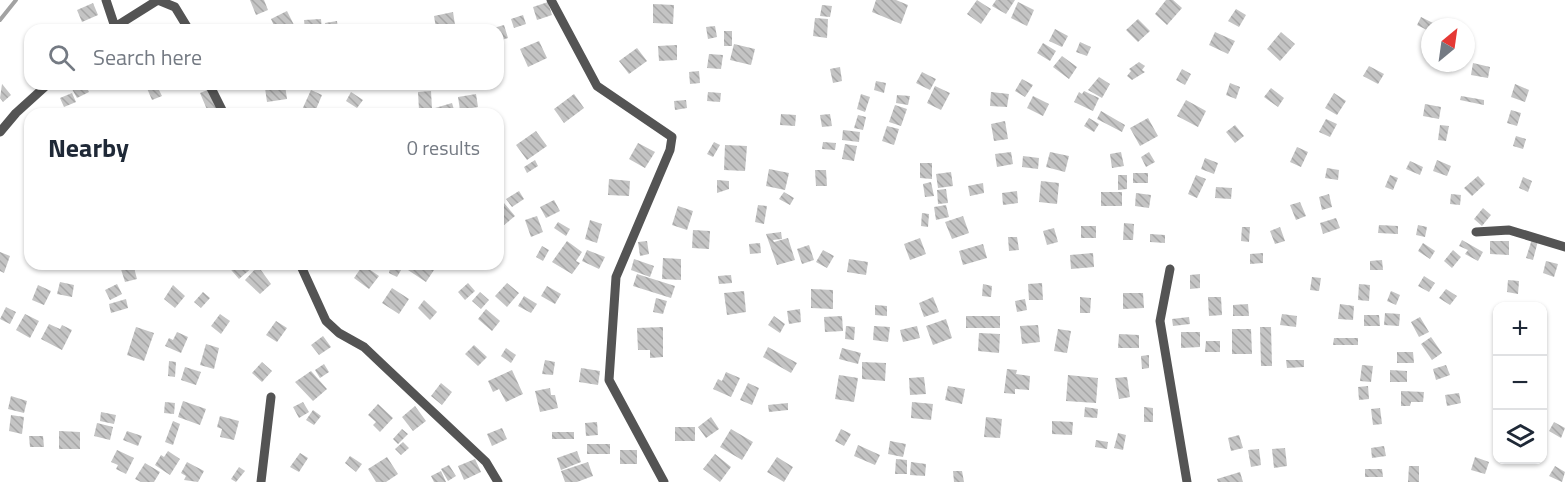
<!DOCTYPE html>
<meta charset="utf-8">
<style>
:root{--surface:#fff;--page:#f6f6f7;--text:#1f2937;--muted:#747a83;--line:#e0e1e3}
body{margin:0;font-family:"Titillium Web",sans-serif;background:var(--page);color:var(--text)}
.controls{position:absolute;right:18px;bottom:18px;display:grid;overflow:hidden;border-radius:12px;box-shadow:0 2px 4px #0004}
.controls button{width:54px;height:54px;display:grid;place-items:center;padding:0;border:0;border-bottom:2px solid var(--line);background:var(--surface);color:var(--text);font:30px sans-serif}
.compass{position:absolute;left:1421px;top:18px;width:54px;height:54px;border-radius:50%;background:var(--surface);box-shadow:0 2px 4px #0004;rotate:29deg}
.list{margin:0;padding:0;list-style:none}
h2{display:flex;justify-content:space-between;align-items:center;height:78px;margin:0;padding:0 24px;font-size:26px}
h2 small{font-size:20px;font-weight:400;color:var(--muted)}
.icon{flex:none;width:33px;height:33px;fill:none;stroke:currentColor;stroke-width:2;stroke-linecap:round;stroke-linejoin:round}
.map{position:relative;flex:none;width:1565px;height:482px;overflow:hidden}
.search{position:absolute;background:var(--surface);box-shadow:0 2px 4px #0004;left:24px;top:24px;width:480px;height:66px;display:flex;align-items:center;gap:15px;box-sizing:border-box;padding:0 21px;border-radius:18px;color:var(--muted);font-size:22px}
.panel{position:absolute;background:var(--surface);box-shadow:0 2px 4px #0004;left:24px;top:108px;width:480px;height:162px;border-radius:18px}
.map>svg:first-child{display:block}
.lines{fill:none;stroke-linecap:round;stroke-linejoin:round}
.stream{stroke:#a2a2a2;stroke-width:4}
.building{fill:url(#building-back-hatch)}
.minor{stroke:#545454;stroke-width:9}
</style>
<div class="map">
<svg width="1565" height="482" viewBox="0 0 1565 482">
<defs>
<pattern id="building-back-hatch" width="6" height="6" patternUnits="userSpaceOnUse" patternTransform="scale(1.5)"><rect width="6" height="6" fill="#c4c4c4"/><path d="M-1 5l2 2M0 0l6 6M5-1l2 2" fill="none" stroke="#a7a7a7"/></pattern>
</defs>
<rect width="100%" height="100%" fill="#fff"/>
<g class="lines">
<path class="stream" d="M0 20 16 0"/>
</g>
<path class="building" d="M250 0H264L268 10 256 15Z
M876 0H896L908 5 901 24 872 12Z
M977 0 991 9 981 24 967 14Z
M996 0H1015L1006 14 992 6Z
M1166 0H1173L1182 8 1167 25 1155 14Z
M548 2 552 15 537 20 533 7Z
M1018 2 1034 10 1027 26 1011 18Z
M93 3 98 15 82 22 77 10Z
M653 4 674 5 673 24 653 23Z
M822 5 832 6 830 17 820 16Z
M1236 9 1246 15 1239 27 1228 21Z
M287 11 296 29 276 30 271 19Z
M453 12 455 25 436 28 434 16Z
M523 15 526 24 514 28 511 19Z
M1421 17 1433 23 1429 31 1417 25Z
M815 18 828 19 827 38 813 36Z
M321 19 322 30H305L304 20Z
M1138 19 1150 31 1138 42 1126 30Z
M337 21 338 30H326L325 23Z
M504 25 508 38 498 41V30L490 29Z
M715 26 717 37 708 39 706 27Z
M1055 29 1068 36 1062 47 1049 41Z
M724 31H732V46H724Z
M1215 32 1235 41 1228 54 1209 45Z
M1281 32 1295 44 1280 61 1267 49Z
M539 41 547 58 528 67 520 49Z
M1080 42 1091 47 1087 56 1076 52Z
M1043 43 1056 51 1050 61 1037 53Z
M734 44 755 49 751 65 730 60Z
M677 45V60L659 61 658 46Z
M637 48 647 61 629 74 619 61Z
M709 54 723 55 721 69 707 68Z
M1062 56 1077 67 1069 79 1053 67Z
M1139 62 1145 66 1142 70 1145 72 1132 80 1127 76 1131 71 1129 69Z
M1440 63H1454L1452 72 1439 70Z
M1473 63 1490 67 1488 78 1471 75Z
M1369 66 1384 74 1378 84 1363 76Z
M840 67 842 81 833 83 830 69Z
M1182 69 1191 74 1185 85 1176 80Z
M699 71 700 83 690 84 689 72Z
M922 72 936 79 930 90 916 83Z
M1099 77 1110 84 1102 98 1088 90Z
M1022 79 1033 85 1025 97 1015 91Z
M876 81 886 83 884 93 874 90Z
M1230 83 1240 87 1236 99 1226 95Z
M2 84 11 95 3 102 0 98Z
M81 84H85L89 92 77 98 72 89Z
M151 84H156L162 96 152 100 146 86Z
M1515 84 1529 90 1525 102 1511 97Z
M285 85 287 99 267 102 265 88Z
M935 86 950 93 941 110 927 103Z
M1271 88 1284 98 1278 107 1264 97Z
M210 89 218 107 208 112 200 93Z
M311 90 322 95 314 114H306L301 112Z
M431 91 432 109 419 110 418 92Z
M1084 91 1099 98 1093 111 1074 102 1079 92 1082 94Z
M351 92 363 100 357 108 346 101Z
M708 92 721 93 720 102 707 101Z
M991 92 1009 94 1007 107 990 106Z
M72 93 76 102 64 107 60 98Z
M1334 93 1346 101 1337 115 1325 108Z
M476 94 478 107 460 110 458 97Z
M574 94 584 108 564 123 554 109Z
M861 94 870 97 865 112 857 109Z
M897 95 910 96 908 105 896 103Z
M1033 96 1049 104 1043 116 1027 108Z
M1461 96 1484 100V105L1460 100Z
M686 100 687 108 675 110 674 101Z
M1186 100 1206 111 1198 127 1177 116Z
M452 103 455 113 437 114 435 108Z
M1425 104 1441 107 1439 119 1423 116Z
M895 105 907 109 901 126 889 122Z
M1511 110 1521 113 1517 126 1507 123Z
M1101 111 1125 125 1122 132 1097 119Z
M781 114 796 115 795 126 780 125Z
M830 114 832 126 822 127 820 115Z
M858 115 866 117 863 130 854 128Z
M1089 118 1099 124 1094 132 1084 126Z
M1148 118 1158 136 1140 146 1130 128Z
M1326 119 1337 124 1330 137 1319 132Z
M1005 121 1008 139 994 141 991 124Z
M1235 125 1244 136 1235 143 1226 132Z
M1440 125 1449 126 1446 141 1438 140Z
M887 126 899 129 894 145 882 141Z
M843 130 860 132 859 142 842 140Z
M536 131 547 146 527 160 516 145Z
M1516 136 1526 139 1523 149 1513 146Z
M714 142 720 145 713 157 707 154Z
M823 142 836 143 835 150 822 149Z
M638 143 655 152 645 168 629 159Z
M845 144 857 146 854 161 842 159Z
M725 145 747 146 745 171 724 170Z
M1297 147 1308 152 1301 167 1290 162Z
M1011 152 1013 164 997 167 995 154Z
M1050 152 1069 156 1065 172 1046 167Z
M1121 152 1124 166 1112 168 1110 154Z
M1149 152 1155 162 1146 167 1141 157Z
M1023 156 1039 158 1038 169 1022 167Z
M1205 158 1218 163 1214 174 1201 169Z
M535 160 538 166 527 173 524 167Z
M1437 160 1451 166 1447 176 1433 171Z
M1410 161 1423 167 1420 175 1406 169Z
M920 163H932V179L920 178Z
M1327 168 1339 170 1338 180 1325 178Z
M769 169 789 173 785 190 766 186Z
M815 170H826L827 186H816Z
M951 172 953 186 938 188 936 174Z
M1133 173H1148V183H1133Z
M1118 175H1127V189L1118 190Z
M1196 175 1206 179 1197 198 1188 194Z
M1390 175 1398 178 1393 190 1385 187Z
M1478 176 1485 184 1472 196 1464 188Z
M1523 177 1532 181 1528 192 1519 188Z
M609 179 630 181 629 196 608 195Z
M717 180 729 181V189L717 193Z
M1041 181 1059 183 1057 204 1039 202Z
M931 182 934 196 925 197 923 184Z
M983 183 984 193 970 196 968 186Z
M1216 187 1232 188 1231 199 1215 198Z
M946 189 948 203 938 204 937 190Z
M519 191 524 199 512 207 506 199Z
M1017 191 1018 203 1003 205 1002 193Z
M784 192 794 198 790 205 779 199Z
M1101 192H1122V206H1101Z
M1136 193 1151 195 1149 208 1135 206Z
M1329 194 1332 207 1322 210 1319 197Z
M1451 194 1461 195 1460 205 1450 204Z
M554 200 560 211 546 218 540 207Z
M1300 202 1306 216 1296 220 1290 205Z
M504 203 515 216 503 226 498 220V209Z
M758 205 767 206 764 224 755 222Z
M946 205 949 217 936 220 934 207Z
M678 206 693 211 687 230 672 225Z
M1483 208 1491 215 1482 226 1474 219Z
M922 213 929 214 928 227 921 226Z
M537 216 543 232 531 237 525 220Z
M963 216 969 233 952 239 945 222Z
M1336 218 1340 228 1323 234 1320 223Z
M590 220 602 224 597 243 585 239Z
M558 222 570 229 566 236 554 228Z
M1124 223 1134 224 1133 240H1123Z
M1379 225 1398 226V234L1378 233Z
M1418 225 1427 227 1425 237 1416 235Z
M1081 226H1096V238H1081Z
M1242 227H1250L1249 242 1241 241Z
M1280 227 1285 241 1275 244 1270 231Z
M1054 228 1058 242 1047 245 1043 231Z
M693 230 710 231 709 249 692 248Z
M781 232 782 239 773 240 774 242 788 238 795 260 777 265 766 234Z
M1150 234 1165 235V243L1150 242Z
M1008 237H1017L1019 250 1009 251Z
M920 238 926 254 910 260 904 244Z
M1532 239 1538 241 1533 260 1526 258Z
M1462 240 1483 252 1478 261 1465 254 1468 250 1459 246Z
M567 241 582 252 576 261 580 263 572 274 552 262Z
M647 241 649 254 640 256 638 242Z
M1490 241H1509V255L1490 254Z
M760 243 761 253 750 254 749 244Z
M1423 243 1435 251 1430 259 1418 251Z
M983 244 987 258 963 265 959 251Z
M809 245 814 260 802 264 797 249Z
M542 246 549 250 543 261 536 257Z
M587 250 605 257 599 269 582 261Z
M823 250 834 256 827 268 816 262Z
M1453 250 1461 257 1452 268 1444 261Z
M0 252 10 256 4 273 0 271Z
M1093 253 1094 267 1071 269 1070 255Z
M1263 253V263L1250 264V254Z
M663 258 681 259V280L662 279Z
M634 259 654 266 650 277 631 270Z
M849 259 868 262 866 275 847 272Z
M1382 260 1383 270H1370V261Z
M1546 261 1558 264 1554 277 1543 273Z
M133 264 137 279 125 282 120 266Z
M226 264H252L254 266 239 279Z
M391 264 404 265 397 277 389 273Z
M411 264H438L426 282 408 270Z
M363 265 379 276 369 289 354 278Z
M258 266 271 284 260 294 245 280Z
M637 274 675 286 671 298 633 286Z
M1200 274V288L1190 289V275Z
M731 275 732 283 719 284 718 276Z
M1424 276 1435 283 1429 292 1418 286Z
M1312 277 1321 278 1319 291 1310 290Z
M1508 280 1519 281 1518 294 1507 292Z
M60 282 74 285 72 297 57 294Z
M468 283 475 291 465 300 458 292Z
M507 283 519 293 507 307 495 296Z
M1042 283 1043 300H1029L1028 284Z
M117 284 122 294 110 300 105 290Z
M983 284 992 286 991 297 982 296Z
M1359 284 1370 285 1369 301 1358 300Z
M38 285 51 291 44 305 32 300Z
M173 285 185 296 175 308 164 299Z
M547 286 561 294 555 304 541 296Z
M392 288 409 299 399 314 382 303Z
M811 289 833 290V309L811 308Z
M1446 289 1457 296 1450 305 1439 298Z
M744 291 746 312 727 315 724 293Z
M1391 291 1400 295 1396 305 1387 301Z
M203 292 210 298 201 308 194 302Z
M480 292 489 300 481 309 472 301Z
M1123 293H1143L1144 308 1123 309Z
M524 296 537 304 531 313 518 306Z
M933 297 939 312 924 317 919 303Z
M1080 297 1091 298 1090 313H1080Z
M1208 297H1221L1222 315 1209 316Z
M656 298 667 301 663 314 653 312Z
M126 299 128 308 111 313 109 304Z
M1025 299 1027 310 1017 312 1015 301Z
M424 300 437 312 430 320 418 308Z
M1248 304 1249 316H1233V305Z
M1340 304 1354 306 1353 320 1338 319Z
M875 305 887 306V316L875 315Z
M6 307 16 312 10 324 0 319Z
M486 309 500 321 492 331 478 319Z
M800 309 801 322 789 324 787 311Z
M1385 313 1400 314 1399 326 1384 325Z
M25 314 39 321 30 338 16 330Z
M220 314 230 321 221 334 211 326Z
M1282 314 1297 316 1296 327 1280 325Z
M1364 315H1379L1380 326H1364Z
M774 316 785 324 780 333 768 325Z
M842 316 843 331 825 332 824 317Z
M966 316H1000V328H966Z
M1189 317 1190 324 1173 326 1172 319Z
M1420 317 1429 332 1419 337 1411 322Z
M946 319 952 338 933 345 926 326Z
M276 321 287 328 277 342 266 335Z
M49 324 60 329 62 325 72 330 62 350 41 339Z
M1038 325 1040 342 1022 344 1020 326Z
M846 326 855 327 854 340 845 339Z
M874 326 890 327 888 342 873 340Z
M917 326 920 338 903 342 900 330Z
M136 327 154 333 144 361 127 355Z
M663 327V357L650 358V350H638L637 328Z
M1260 327H1271L1272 366H1261Z
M1058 329 1071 331 1067 353 1054 351Z
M1232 329H1251L1252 354H1232Z
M177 332 188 337 181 353 165 346 169 338 173 340Z
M1181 332H1200V347L1181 348Z
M979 333 1000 334 999 353 978 351Z
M1119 334 1139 335V348H1118Z
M323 336 331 347 319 355 311 345Z
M1431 337 1442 353 1432 360 1421 344Z
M1334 338H1358V345H1333Z
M1206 341H1220V352H1205Z
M206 344 219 348 214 369 200 365Z
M474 345 487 357 478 366 465 354Z
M768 347 797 363 791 373 763 357Z
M506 348 516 355 511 363 501 356Z
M842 348 861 353 858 364 839 359Z
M1397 352H1413L1414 363H1397Z
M1149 355V368L1142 369 1141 356Z
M545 360 555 362 553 375 542 374Z
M1286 360H1304V367L1287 368Z
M169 361 176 362 175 377 168 376Z
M262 362 272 371 262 382 252 373Z
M862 362 886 363 885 381 862 379Z
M324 364 329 372 320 378 315 370Z
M1362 365 1373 366 1371 382 1360 381Z
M1446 365 1450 375 1436 380 1433 369Z
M185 367 201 372 196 385 181 380Z
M581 368 600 371 598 385 579 382Z
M1007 369 1017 370 1016 374 1030 376 1029 390 1015 389V394L1004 393Z
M512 370 523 394 506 402 499 389 493 392 488 381Z
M1390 370 1407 371V382H1390Z
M311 371 327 389 313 401 295 382Z
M726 372 740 378 731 397 713 389 718 379 722 381Z
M839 375 858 378 854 402 835 399Z
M1068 375 1098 378 1096 403 1066 401Z
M924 377 926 394 910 395 909 378Z
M1127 377 1130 397 1119 399 1115 378Z
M441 383 452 392 442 405 431 396Z
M748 383 759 388 752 405 740 400Z
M948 386 965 389 962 404 945 400Z
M1368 386 1369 399 1359 400 1358 387Z
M550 388 551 395H555L558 408 540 412 535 391Z
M1401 391 1424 392 1423 402H1411L1410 406H1401Z
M1459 393 1461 403 1447 406 1445 395Z
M11 396 27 401 24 413 8 409Z
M183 401 206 409 200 425 178 417Z
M165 402 175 403 174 414 164 413Z
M303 402 309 412 299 418 293 407Z
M912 402 933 404 931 420 911 418Z
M788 403V410L769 412 768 405Z
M378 404 393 418 380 432 373 425 376 422 368 415Z
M415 406 426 421 413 431 402 417Z
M1085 407 1098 409 1097 418 1084 417Z
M1144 407 1153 408V422H1144Z
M1380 408 1382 424 1373 425 1371 409Z
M313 410 321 416 314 425 306 420Z
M101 412 116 415 114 424 100 421Z
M11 415 24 417 22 434 9 431Z
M220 416 239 421 234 440 220 437 222 429 217 427Z
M711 417 719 429 706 438 698 427Z
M986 417 1002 419 1000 438 984 437Z
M173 421 180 424 173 445 165 442Z
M1052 421 1073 422 1072 435 1052 434Z
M597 422 598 435 586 436 585 423Z
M1554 422 1565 428 1561 438 1549 431Z
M97 423 113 427 110 440 94 436Z
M675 427H695V441H675Z
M502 428 507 439 492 446 487 434Z
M402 429 408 434 398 444 393 439Z
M731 429 753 442 742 460 720 447Z
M841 429 851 434 844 446 835 441Z
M59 431 80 432V449H59Z
M127 431 142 436 138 446 123 440Z
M552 432H574V439H552Z
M1118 433 1126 435 1123 450 1114 448Z
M1239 435 1243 448 1231 451 1228 438Z
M29 436H43L44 447H30Z
M1096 440 1108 442 1107 449 1095 447Z
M890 441 906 444 903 457 888 454Z
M403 442 409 448 401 455 395 449Z
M587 444H610V454H587Z
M858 445 880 455 875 465 854 456Z
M1384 446 1386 456 1372 458 1371 448Z
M1285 448 1287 466 1274 468 1272 449Z
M1259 449 1261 465 1251 467 1248 450Z
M117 450 134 458 126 474 116 469 118 465 111 462Z
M620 450H637V464H620Z
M168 451 180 459 170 475 155 465 161 455 164 457Z
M577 451 581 462 561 470 557 458Z
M300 453 308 458 299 472 290 467Z
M715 454 731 467 720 482 703 469Z
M350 456 362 464 356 472 345 463Z
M387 457 398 474 386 482H376L368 469Z
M777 457 793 467 784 482 767 472Z
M1475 457 1489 462 1485 474 1471 470Z
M475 459 481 472 464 480 458 466Z
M896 459 907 460V474H895Z
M187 462 204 471 198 482 184 480 186 476 181 473Z
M588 462 593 476 577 482H565L561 471Z
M911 462 926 464 925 476 910 475Z
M145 463 160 472 154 482H141L135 479Z
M449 465 456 476 448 481 441 469Z
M1409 466H1419V482H1408Z
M1555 466 1565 472 1562 482 1549 476Z
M239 467 245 471 236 482 231 479Z
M1365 469H1382L1383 477H1365Z
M441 471 446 482H434L431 476Z
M953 471H962L964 482H954Z
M1240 472 1243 482H1218L1217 479Z"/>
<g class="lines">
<path class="minor" d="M106 0 115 27 158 0 175 7 189 30
M551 0 597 86 672 137 670 150 616 277 609 380 664 482
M209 84 224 114
M0 132 16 113 48 84
M1476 232 1509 230 1565 247
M300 264 326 321 339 333 364 347 384 366 486 462 498 482
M1170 269 1160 321 1187 482
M261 482 271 397"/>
</g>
</svg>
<div class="controls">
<button>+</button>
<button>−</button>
<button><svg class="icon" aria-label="layers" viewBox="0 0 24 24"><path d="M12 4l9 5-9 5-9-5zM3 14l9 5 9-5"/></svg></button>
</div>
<svg class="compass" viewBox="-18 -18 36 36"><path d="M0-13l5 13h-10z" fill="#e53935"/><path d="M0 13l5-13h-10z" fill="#747a83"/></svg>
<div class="search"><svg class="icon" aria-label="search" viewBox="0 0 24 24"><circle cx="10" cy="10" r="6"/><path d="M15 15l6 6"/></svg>Search here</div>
<section class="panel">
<h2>Nearby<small>0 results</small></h2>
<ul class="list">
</ul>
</section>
</div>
